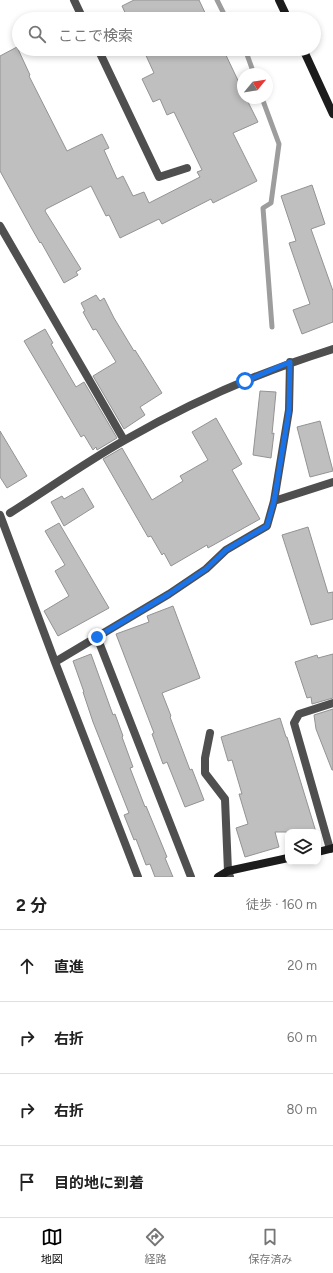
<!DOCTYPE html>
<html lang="ja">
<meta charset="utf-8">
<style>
:root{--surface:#fff;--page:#f2f2f2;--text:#222;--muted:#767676;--line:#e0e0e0;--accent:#000}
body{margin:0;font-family:Figtree,"Noto Sans JP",sans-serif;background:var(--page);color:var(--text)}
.controls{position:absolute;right:12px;bottom:12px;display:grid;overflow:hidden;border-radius:8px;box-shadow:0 2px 6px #0003}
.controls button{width:36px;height:36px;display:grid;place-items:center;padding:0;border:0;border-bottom:1px solid var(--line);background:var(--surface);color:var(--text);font:20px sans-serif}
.compass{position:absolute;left:237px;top:68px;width:36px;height:36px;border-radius:50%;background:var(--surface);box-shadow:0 2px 6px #0003;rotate:60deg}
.stop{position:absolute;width:12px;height:12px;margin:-9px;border:3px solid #1a73e8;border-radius:50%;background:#fff}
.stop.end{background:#1a73e8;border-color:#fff;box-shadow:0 1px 4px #0008}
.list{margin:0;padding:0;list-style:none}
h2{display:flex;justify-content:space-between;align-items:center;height:52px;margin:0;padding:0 16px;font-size:17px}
h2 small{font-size:13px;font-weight:400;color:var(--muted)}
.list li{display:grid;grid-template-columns:26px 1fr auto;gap:12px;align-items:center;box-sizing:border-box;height:72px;padding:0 16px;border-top:1px solid var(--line)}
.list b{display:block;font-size:15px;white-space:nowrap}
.list em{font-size:13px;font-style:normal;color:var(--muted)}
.icon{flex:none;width:22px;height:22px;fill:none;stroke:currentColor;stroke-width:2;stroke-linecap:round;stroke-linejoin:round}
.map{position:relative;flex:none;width:333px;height:877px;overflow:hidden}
.search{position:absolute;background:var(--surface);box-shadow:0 2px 6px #0003;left:12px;right:12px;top:12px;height:44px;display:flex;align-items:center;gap:10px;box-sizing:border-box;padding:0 14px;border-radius:22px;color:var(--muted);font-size:15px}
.sheet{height:340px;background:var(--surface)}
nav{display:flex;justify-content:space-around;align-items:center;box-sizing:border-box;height:56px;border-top:1px solid var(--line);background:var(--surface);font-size:11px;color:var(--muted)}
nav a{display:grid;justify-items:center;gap:2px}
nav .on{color:var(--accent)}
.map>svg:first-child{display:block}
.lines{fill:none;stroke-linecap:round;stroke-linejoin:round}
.stream{stroke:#9d9d9d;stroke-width:5}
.building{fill:#bfbfbf;stroke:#939393}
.street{stroke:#4f4f4f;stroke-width:8}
.secondary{stroke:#1c1c1c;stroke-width:8}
.route{stroke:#1a73e8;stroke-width:5}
</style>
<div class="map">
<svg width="333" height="877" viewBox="0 0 333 877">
<rect width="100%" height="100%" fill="#fff"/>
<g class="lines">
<path class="stream" d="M217 0 225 16 228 19
M245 49 254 74
M262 98 279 144 271 203 263 208 272 327"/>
</g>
<path class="building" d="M134 0H199L208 19H128L122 6Z
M17 47 30 75 29 76 67 151 102 134 109 148 104 150 117 179 123 176 133 196 144 192 149 203 200 177 197 172 202 170 174 112 167 115 160 99 153 102 142 79 154 73 143 49H223L243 91V98H246L258 122 233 133 257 181 213 203 211 199 162 224 159 219 120 238 109 215 106 216 91 186 46 209 45 211 81 269 76 272 78 275 64 283 41 242 40 243 32 229 0 171V56Z
M312 185 325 224 311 229 333 291V322L302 334 293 310 310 304 289 243 296 241 281 196Z
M96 295 100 301 104 298 114 318 134 351 135 350 162 393 140 407 145 415 124 429 93 376 116 362 96 329 93 330 83 312 85 311 81 303Z
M45 329 53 343 51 344 76 387 84 382 117 438 97 450 96 447 93 450 84 435 81 437 24 341Z
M260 391 276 392 272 434 274 433 271 458 253 455Z
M216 418 242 464 232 470 260 519 208 548 207 545 171 566 164 553 162 555 151 536 148 537 103 459 122 448 152 500 183 481 180 476 208 460 192 432Z
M320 421 333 471 310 477 297 427Z
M0 431 27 476 7 488 0 477Z
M83 488 94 507 64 526 51 502 62 496 64 499Z
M59 523 109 608 58 636 44 611 69 596 55 571 65 565 45 531Z
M308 527 328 593 333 592V619L311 625 282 535Z
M173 606 200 678 162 693 171 716 170 717 190 770 192 769 204 800 185 807 167 762 163 764 152 734 154 733 116 634 149 622 147 616Z
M91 654 113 715 115 714 123 736 122 737 133 767 130 768 145 807 146 806 167 857 165 858 173 877H155L150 864 146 865 136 839 134 840 124 815 129 813 93 722 83 692H84L73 661Z
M333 654V698L312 704 311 697 307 698 295 662 317 655 318 658Z
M333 709V770H332L316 729 314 715Z
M280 718 286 737H287L316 832H275L279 847 245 857 236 828 248 824 239 794H242L232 760 228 761 221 737Z"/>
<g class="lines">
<path class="street" d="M74 0 83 19
M98 49 159 177 187 168
M0 226 124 440
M274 501 333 482
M10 513C48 489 86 462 125 440 190 403 262 371 333 349
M0 515 55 662 138 877
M97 637 191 877
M55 662 169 594 206 569 226 550 267 526 274 501 289 410 290 362
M210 733 205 758V773L225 799 228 871 230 877
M330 849 294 723 299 714 333 703"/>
<path class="secondary" d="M279 0 288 19
M303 49 333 114
M318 852 333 848
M218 877 228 871 288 858"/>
</g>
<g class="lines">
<path class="route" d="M97 637 169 594 206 569 226 550 267 526 274 501 289 410 290 362 245 381"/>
</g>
</svg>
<div class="controls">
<button><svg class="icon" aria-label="layers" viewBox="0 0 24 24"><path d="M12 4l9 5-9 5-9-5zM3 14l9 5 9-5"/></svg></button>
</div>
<svg class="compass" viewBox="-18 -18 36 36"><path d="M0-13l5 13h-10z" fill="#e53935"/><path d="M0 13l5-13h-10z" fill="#767676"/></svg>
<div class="stop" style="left:245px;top:381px"></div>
<div class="stop end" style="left:97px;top:637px"></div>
<div class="search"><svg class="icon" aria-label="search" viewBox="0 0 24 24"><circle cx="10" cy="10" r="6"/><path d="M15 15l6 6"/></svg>ここで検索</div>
</div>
<section class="sheet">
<h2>2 分<small>徒歩 · 160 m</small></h2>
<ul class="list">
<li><svg class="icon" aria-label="ahead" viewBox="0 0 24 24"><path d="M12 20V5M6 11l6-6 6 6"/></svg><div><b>直進</b></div><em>20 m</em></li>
<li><svg class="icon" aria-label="right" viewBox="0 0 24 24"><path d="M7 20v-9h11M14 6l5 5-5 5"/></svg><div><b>右折</b></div><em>60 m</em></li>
<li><svg class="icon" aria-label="right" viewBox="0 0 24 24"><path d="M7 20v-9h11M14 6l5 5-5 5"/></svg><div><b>右折</b></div><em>80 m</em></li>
<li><svg class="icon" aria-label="arrive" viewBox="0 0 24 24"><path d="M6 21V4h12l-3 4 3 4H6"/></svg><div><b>目的地に到着</b></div></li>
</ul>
</section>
<nav>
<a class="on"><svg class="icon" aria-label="map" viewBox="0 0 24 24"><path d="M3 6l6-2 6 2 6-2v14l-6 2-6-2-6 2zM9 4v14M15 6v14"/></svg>地図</a>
<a><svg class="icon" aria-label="directions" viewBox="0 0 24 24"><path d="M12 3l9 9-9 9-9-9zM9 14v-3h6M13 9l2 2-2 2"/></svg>経路</a>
<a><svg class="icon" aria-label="saved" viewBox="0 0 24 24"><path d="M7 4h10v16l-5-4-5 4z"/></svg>保存済み</a>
</nav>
